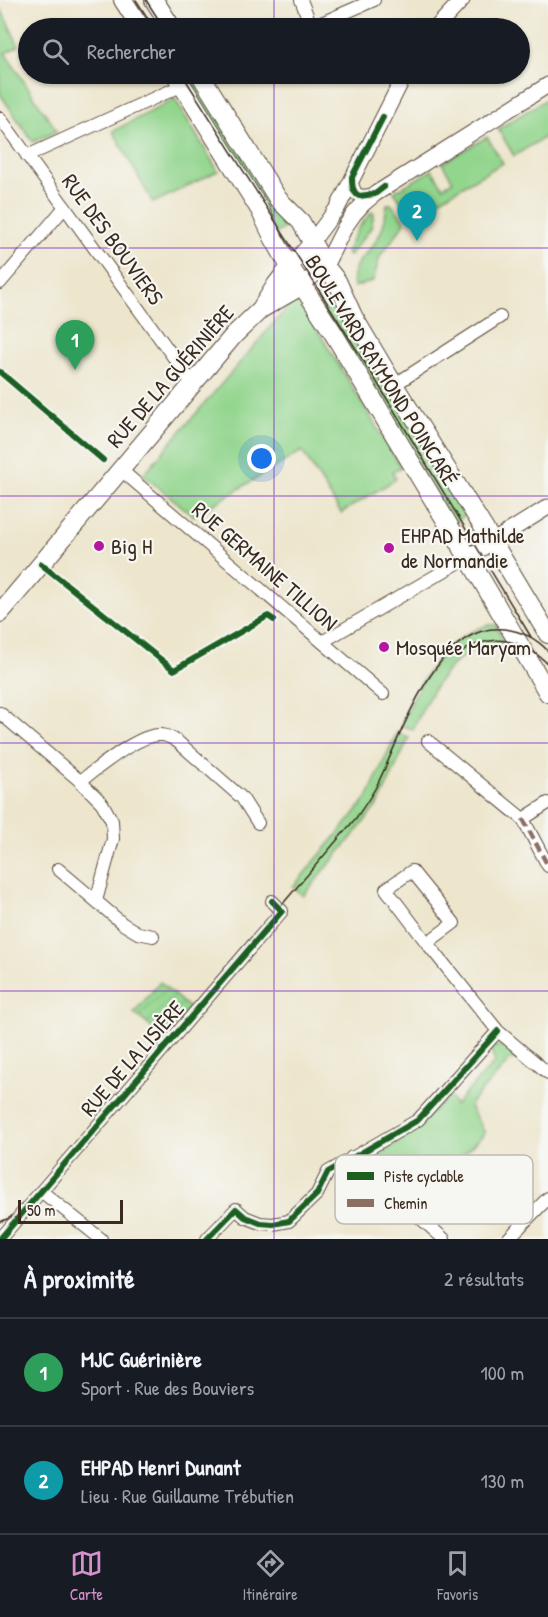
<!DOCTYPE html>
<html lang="fr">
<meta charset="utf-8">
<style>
:root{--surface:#171b24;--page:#242831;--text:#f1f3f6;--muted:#9ea1a6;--line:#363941;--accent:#d690ce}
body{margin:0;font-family:"Patrick Hand",sans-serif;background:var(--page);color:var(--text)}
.scale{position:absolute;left:18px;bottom:15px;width:105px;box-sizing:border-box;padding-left:6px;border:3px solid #3b2a1e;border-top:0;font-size:16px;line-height:21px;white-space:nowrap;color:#3b2a1e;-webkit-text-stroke:4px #f6f6f2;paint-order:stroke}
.you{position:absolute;left:262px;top:459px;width:21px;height:21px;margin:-15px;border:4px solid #fff;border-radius:50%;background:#1a73e8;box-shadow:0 0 0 9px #1a73e833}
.badge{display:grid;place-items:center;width:39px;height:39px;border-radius:50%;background:var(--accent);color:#fff;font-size:20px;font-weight:700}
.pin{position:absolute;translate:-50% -50px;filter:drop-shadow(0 2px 3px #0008)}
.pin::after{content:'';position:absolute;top:32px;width:21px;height:18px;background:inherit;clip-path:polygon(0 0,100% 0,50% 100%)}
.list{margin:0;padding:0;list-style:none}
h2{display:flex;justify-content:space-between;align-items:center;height:78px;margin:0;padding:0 24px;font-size:26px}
h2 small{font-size:20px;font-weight:400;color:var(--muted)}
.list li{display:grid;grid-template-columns:39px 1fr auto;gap:18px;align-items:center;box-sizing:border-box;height:108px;padding:0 24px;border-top:2px solid var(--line)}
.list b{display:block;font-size:22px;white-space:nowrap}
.list p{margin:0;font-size:20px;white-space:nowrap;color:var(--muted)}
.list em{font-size:20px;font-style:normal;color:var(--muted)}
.icon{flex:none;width:33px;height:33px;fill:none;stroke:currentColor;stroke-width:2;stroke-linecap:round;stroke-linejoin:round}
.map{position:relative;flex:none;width:548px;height:1239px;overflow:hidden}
.search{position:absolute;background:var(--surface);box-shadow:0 2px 4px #0004;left:18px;right:18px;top:18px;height:66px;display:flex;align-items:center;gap:15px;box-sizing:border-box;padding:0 21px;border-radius:33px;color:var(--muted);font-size:22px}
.sheet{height:294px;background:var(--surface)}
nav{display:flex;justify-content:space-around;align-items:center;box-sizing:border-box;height:84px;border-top:2px solid var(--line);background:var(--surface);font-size:16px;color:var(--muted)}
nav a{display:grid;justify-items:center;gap:3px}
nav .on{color:var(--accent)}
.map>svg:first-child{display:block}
.grass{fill:#92d58d;stroke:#668056;stroke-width:1.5}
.garden{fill:url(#garden-furrows);stroke:#668056;stroke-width:1.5}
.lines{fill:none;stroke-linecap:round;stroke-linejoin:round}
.minor-casing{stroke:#564638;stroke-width:14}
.tertiary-casing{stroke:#564638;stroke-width:17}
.secondary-casing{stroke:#564638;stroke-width:20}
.minor{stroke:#fff;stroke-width:12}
.tertiary{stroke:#fff;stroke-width:15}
.secondary{stroke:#fff;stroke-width:18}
.tram{stroke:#3b2a1e;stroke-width:1.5}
.quiet{stroke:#8d6e63;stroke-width:4.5;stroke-dasharray:9 4.5;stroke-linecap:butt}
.cycleway-casing{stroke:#f6f6f2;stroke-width:10}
.cycleway{stroke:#1b5e20;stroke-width:6}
.grid{fill:none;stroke:#7b2cbf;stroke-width:1.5;stroke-opacity:0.55}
.poi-dot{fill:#b5179e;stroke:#f6f6f2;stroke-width:2}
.labels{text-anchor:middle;stroke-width:4.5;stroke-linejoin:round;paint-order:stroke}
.street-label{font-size:22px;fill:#3b2a1e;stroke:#f6f6f2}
.poi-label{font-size:22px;fill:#3b2a1e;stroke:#f6f6f2;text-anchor:start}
.key{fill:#f6f6f2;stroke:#beb9b2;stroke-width:1.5}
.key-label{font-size:16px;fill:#3b2a1e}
</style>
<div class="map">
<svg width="548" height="1239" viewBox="0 0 548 1239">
<defs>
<pattern id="garden-furrows" width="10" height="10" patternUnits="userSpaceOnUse" patternTransform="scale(1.5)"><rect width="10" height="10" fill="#92d58d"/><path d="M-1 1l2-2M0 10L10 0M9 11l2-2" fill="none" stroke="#7fb779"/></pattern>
</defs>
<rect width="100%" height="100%" fill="#f6f6f2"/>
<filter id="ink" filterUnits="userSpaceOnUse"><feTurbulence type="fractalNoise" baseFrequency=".0167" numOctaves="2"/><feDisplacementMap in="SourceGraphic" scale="12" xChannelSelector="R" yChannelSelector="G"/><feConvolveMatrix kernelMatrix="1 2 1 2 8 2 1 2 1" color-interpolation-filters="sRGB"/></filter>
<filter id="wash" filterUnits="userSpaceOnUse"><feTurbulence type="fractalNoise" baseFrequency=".008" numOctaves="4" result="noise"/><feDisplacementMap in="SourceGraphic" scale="24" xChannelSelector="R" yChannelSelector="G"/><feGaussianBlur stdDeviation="1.35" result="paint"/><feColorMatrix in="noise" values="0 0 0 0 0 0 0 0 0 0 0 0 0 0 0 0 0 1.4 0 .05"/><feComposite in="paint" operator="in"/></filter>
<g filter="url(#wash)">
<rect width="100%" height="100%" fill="#ede6cd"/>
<path class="grass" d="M0 7 19 46 5 53 57 131 33 142 0 94Z
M179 74H196L293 222 275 234Z
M548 98V135L514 156 498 129Z
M175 99 218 171 153 203 113 131Z
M487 137 503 163 411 216 394 192 432 170 443 187 453 181 442 163Z
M387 204H391L404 220 405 223 380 256 373 281 354 287C350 262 364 259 376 241 384 229 385 218 387 204Z
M372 212 374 213 371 228 349 256 346 253C352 238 360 223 372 212Z
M335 287 471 511 454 523 316 299Z
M292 302 301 303 401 467 392 472 396 479 341 513 302 451 194 516 143 475Z
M488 625H496L504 643C456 641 429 692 413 730L401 725C419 682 441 640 488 625Z
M397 732 409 738 379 803 352 837 303 896 293 887 347 823 367 798Z
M496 1046H505L519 1059H511L469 1105 485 1133 413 1203 366 1165 422 1123 449 1095 455 1105 495 1062 490 1049Z"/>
<path class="garden" d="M160 982 189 1008 164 1038 134 1013Z"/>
</g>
<g filter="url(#ink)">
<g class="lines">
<g class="minor-casing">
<path id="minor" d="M301 0 312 28
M310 28 374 0
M0 118 193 384
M27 156 183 85
M352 177V184L356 194 364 196 375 194
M0 283 65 207
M394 385 500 317
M121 470 383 694
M322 642 468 557
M0 713 80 781 102 803 112 821 113 839 96 901 123 924 138 933 153 936
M428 741 523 819 548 866
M80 781C99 768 139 733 161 735 168 735 173 739 178 742L242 798 258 823
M523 819 548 803
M58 869 96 901
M427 943 454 923 412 871 386 889 427 943 498 1031 548 1073
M352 1157 444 1239
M41 1191 101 1239
M0 1239 282 911 272 901
M207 1239 236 1209 245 1217 260 1223 273 1224 289 1221 317 1194 328 1172 418 1120 498 1031
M508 1239 548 1198"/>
</g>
<g class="tertiary-casing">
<path id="tertiary" d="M436 28 462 0
M290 267 311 243 338 207 405 74
M301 286 325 266 345 227 354 214 363 204 375 194 548 85
M468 557 548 507"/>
</g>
<g class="secondary-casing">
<path id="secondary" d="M123 0 141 28
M154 0 172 28
M175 74 260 210 274 239 290 267 332 331 478 574 548 693
M200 74 278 199 301 222 325 266 337 281 353 316 394 385 492 541 548 634
M262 307 276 285 290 267
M0 613 234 335 261 309 301 286"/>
</g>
<use href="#minor" class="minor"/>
<use href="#tertiary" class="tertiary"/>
<use href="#secondary" class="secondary"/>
<path class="tram" d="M136 0 154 28
M146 0 164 28
M182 74 372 374 531 637
M458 655C489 631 521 638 548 664
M0 1222 14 1216 27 1203 356 818C363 808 370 798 376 787 401 739 434 622 504 629 522 631 536 638 548 651"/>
<path class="quiet" d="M523 819 548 866"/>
<g class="cycleway-casing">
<path id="cycleway" d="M383 117 352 177C352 185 352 192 359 196L375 194 384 187
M0 372 103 460
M41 564 174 670 268 616 274 620
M0 1239 282 911 272 901
M207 1239 236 1209 245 1217 260 1223 273 1224 289 1221 317 1194 328 1172 418 1120 498 1031"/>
</g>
<use href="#cycleway" class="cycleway"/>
</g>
</g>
<path class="grid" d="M274 0V28M274 74V1239M0 248H548M0 496H548M0 743H548M0 991H548"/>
<g class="poi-dot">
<circle cx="99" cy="546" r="6"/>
<circle cx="389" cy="548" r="6"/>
<circle cx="384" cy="647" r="6"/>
</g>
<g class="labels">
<g class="street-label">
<text transform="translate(113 239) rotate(54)" y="8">RUE DES BOUVIERS</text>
<text transform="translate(382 370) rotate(58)" y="8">BOULEVARD RAYMOND POINCARÉ</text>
<text transform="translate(170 376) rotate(-49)" y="8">RUE DE LA GUÉRINIÈRE</text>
<text transform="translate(265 566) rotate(41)" y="8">RUE GERMAINE TILLION</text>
<text transform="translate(132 1058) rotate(-49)" y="8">RUE DE LA LISIÈRE</text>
</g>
<g class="poi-label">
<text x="401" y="543">EHPAD Mathilde<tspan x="401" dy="25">de Normandie</tspan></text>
<text x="111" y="554">Big H</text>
<text x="396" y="655">Mosquée Maryam</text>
</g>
</g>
<rect x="335" y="1155" width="198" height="69" rx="9" class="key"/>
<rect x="347" y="1172" width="27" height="8" fill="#1b5e20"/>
<rect x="347" y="1199" width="27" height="8" fill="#8d6e63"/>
<g class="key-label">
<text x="384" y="1182">Piste cyclable</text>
<text x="384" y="1209">Chemin</text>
</g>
</svg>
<div class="scale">50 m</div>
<div class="you"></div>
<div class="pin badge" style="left:75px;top:370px;background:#2e9e5b">1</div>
<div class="pin badge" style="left:417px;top:241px;background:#0f9aa8">2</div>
<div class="search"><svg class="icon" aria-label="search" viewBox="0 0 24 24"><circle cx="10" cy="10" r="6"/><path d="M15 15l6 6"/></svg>Rechercher</div>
</div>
<section class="sheet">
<h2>À proximité<small>2 résultats</small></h2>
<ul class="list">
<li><span class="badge" style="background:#2e9e5b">1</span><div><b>MJC Guérinière</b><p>Sport · Rue des Bouviers</p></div><em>100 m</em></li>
<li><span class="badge" style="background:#0f9aa8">2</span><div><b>EHPAD Henri Dunant</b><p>Lieu · Rue Guillaume Trébutien</p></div><em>130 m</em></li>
</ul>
</section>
<nav>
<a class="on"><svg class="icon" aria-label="map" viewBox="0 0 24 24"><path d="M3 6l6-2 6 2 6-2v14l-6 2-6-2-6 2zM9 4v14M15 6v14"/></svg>Carte</a>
<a><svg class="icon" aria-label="directions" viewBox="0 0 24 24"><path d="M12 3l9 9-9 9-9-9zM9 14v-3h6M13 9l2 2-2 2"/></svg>Itinéraire</a>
<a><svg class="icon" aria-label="saved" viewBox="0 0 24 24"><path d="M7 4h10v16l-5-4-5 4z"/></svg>Favoris</a>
</nav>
